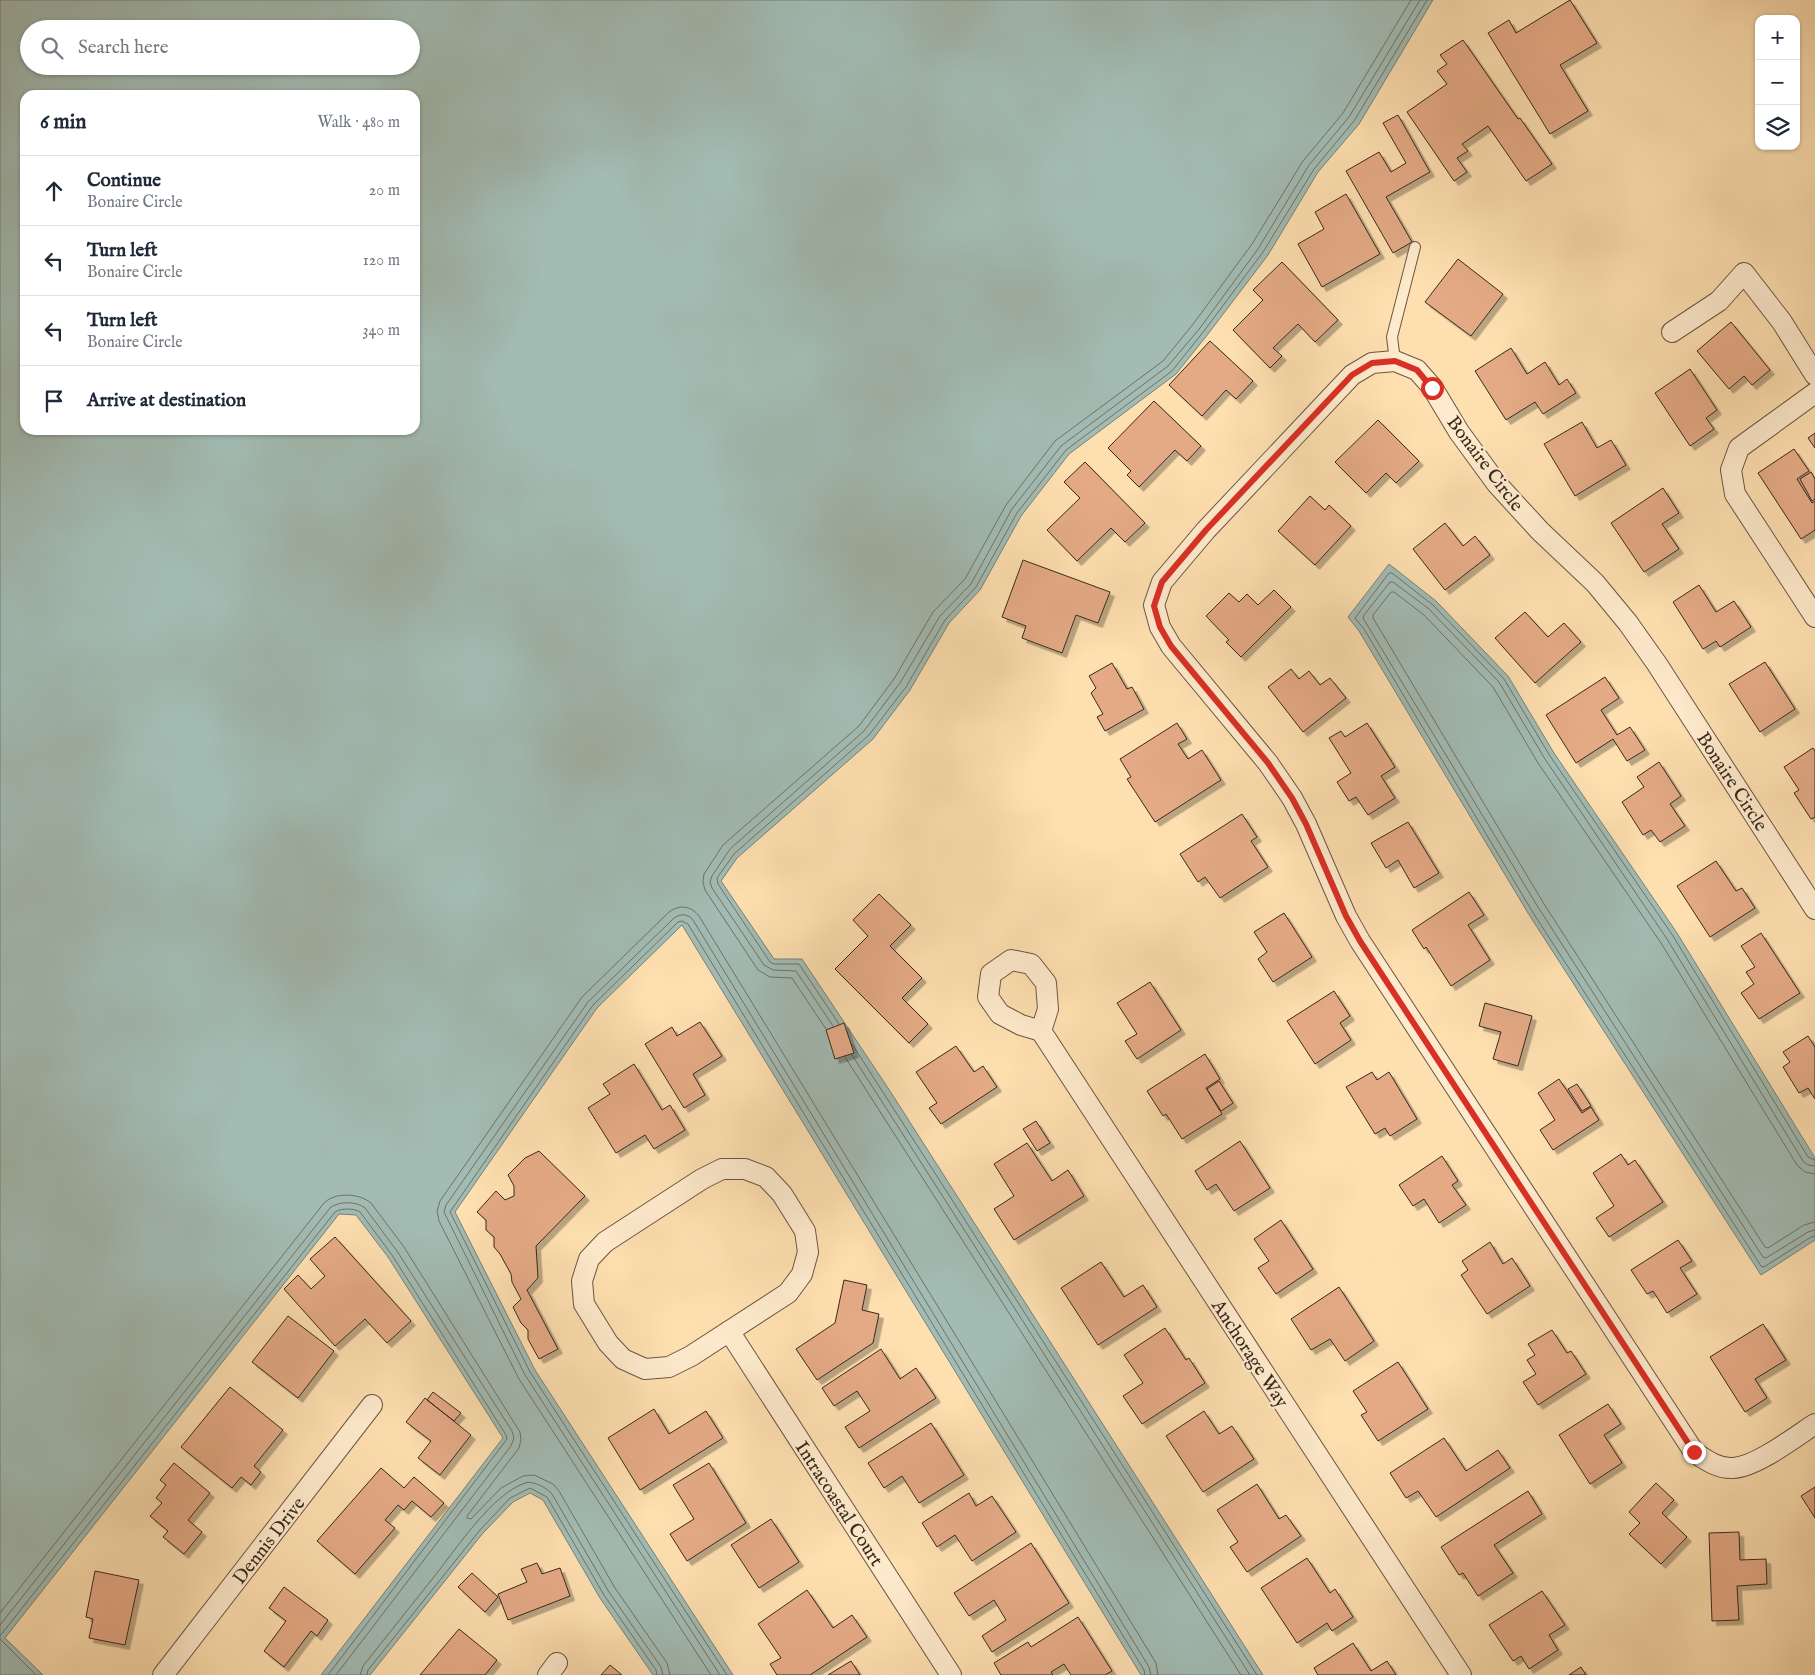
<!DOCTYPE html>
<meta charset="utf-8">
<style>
:root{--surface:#fff;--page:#f2f2f3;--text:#1f2937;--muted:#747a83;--line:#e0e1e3}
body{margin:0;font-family:"IM FELL English",serif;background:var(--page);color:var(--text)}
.controls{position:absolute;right:15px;top:15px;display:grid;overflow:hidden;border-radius:10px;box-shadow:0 1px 4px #0004}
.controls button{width:45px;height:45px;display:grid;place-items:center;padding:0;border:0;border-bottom:1px solid var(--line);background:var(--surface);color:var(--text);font:25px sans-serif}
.stop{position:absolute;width:15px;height:15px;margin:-11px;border:4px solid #d93025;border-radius:50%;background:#fff}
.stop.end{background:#d93025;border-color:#fff;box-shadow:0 1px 5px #0008}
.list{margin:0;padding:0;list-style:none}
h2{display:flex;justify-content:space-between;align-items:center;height:65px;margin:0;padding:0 20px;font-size:21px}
h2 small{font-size:16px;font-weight:400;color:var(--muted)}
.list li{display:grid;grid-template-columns:32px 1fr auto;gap:15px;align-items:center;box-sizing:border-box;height:70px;padding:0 20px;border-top:1px solid var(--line)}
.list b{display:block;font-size:19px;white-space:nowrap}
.list p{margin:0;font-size:16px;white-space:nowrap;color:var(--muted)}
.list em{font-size:16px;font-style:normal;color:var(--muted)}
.icon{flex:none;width:28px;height:28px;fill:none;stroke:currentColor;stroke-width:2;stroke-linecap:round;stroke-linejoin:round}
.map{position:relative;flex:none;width:1815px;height:1675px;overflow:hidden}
.search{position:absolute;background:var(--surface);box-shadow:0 1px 4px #0004;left:20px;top:20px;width:400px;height:55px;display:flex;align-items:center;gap:12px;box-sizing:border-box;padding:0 18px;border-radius:28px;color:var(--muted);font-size:19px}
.panel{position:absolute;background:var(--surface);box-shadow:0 1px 4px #0004;left:20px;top:90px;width:400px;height:345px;border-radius:15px}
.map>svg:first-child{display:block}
.water{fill:#a2bbb3;stroke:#788177;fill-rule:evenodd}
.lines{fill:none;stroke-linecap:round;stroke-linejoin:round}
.shore{stroke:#6e7268;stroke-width:1}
.building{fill:#e4aa86;stroke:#39291d;filter:url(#shadow)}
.service-casing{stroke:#6a5642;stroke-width:12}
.minor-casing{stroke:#6a5642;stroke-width:22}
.service{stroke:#feeacc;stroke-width:10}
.minor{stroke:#feeacc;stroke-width:20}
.route{stroke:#d93025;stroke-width:6}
.labels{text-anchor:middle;stroke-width:4.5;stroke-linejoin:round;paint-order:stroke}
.street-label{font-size:19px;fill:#39291d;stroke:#feeacc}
</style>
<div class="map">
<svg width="1815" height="1675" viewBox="0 0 1815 1675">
<defs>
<filter id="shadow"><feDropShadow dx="4.5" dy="4.5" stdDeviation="0" flood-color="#0004"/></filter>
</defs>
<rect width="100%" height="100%" fill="#fedfb0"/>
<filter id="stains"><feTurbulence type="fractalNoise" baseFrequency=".004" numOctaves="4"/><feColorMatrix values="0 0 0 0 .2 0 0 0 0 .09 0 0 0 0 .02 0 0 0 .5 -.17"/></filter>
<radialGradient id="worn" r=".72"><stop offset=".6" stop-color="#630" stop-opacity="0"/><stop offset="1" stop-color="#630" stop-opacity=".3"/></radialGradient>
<path class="water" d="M0 0H1433L1359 124 1318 172 1268 255 1208 334 1176 374 1069 454 1021 516 980 590 949 623 910 690 873 739 737 858 721 881 774 959H802L890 1091 1263 1675H1141L682 925 597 1008 455 1212 535 1370 733 1675H653L600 1598 543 1500 530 1493 513 1502 483 1533 370 1675H321L503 1438 388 1257 356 1215 339 1214 5 1638 43 1675H0ZM29 29H411V66H29ZM25 95H415V430H25Z
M1389 564 1436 601 1508 676 1554 753 1677 933 1815 1158V1240L1761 1275 1528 913 1359 631 1348 617Z"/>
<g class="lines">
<path class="shore" d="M839 1024 799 964H774L770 962 718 884 717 878 734 854 869 735 906 687 945 620 976 587 1017 513 1066 450 1172 371 1204 331 1263 252 1314 169 1354 121 1427 0
M833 1026 796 971 773 970 764 965 712 888 710 882 712 876 730 849 864 731 900 683 940 616 971 584 1012 509 1061 446 1168 366 1200 328 1258 249 1309 165 1349 117 1420 0
M826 1029 792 978 770 977 758 970 705 890 703 882 704 874 723 845 859 726 894 679 933 612 965 579 1006 505 1055 441 1163 361 1194 323 1252 244 1303 161 1343 113 1411 0
M852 1044 1257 1675
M852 1055 1250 1675
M845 1057 1241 1675
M1815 1160 1808 1157 1673 936 1550 756 1504 679 1433 605 1392 573H1389L1355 618 1364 629 1532 911 1761 1266 1764 1267 1811 1237 1815 1236
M1815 1166 1808 1165 1803 1161 1667 939 1545 759 1499 682 1429 609 1393 582H1390L1364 615 1363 618 1538 907 1763 1257 1766 1258 1808 1232 1815 1230
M1815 1174 1805 1172 1797 1165 1661 943 1538 763 1493 687 1424 615 1394 592H1391L1373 615V618L1544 904 1765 1247 1768 1248 1804 1225 1815 1222
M0 1613 324 1203C335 1192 359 1193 371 1203L404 1247 520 1432 521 1440 519 1448 467 1516V1518L471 1519 501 1488 523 1476 534 1475 553 1484 559 1491 615 1588 667 1663 670 1675
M0 1625 330 1208C338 1201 357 1201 365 1208L397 1251 512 1431 514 1438 511 1446 336 1675
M0 1636 335 1212C341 1208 354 1208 360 1212L392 1255 506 1435 507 1439 328 1675
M0 1639 36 1675
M360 1675 363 1666C388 1635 412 1604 437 1573 458 1546 493 1494 525 1483 533 1480 547 1488 552 1494L609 1592 661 1667 663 1675
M367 1675 368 1670 480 1530 510 1498 530 1488 547 1497 604 1595 656 1670 657 1675
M711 1675 519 1379 439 1221 437 1211 440 1201 582 997 669 912C680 904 691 906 699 916L1156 1663 1158 1675
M720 1675 525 1375 444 1212 446 1205 588 1002 674 918C681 913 688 914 693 920L1149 1667 1151 1675
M727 1675 530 1372 450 1212 593 1005 678 922 682 921 688 924 1144 1670 1145 1675"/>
</g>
<path class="building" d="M1570 0 1597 43 1560 65 1588 111 1550 134 1488 33 1509 20 1516 33Z
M1463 40 1518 119 1520 118 1552 164 1526 181 1488 126 1462 144 1468 151 1457 158 1467 172 1454 181 1407 112 1447 84 1437 71 1447 64 1440 55Z
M1398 115 1430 172 1386 197 1412 242 1393 253 1346 171 1379 152 1391 172 1406 163 1383 123Z
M1346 194 1380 254 1322 287 1298 244 1324 229 1315 212Z
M1458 259 1503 294 1471 336 1425 302Z
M1282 262 1338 320 1315 342 1298 324 1273 348 1282 356 1270 368 1233 330 1263 300 1253 290Z
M1731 322 1770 370 1752 385 1744 376 1729 389 1697 351Z
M1210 341 1253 381 1236 399 1226 390 1202 416 1169 385Z
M1511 348 1527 374 1545 362 1559 385 1567 379 1576 393 1543 414 1535 402 1506 420 1475 371Z
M1690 369 1717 410 1706 418 1714 429 1690 446 1655 393Z
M1154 401 1201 446 1187 461 1175 450 1139 487 1127 475 1131 471 1108 448Z
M1378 420 1419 461 1396 483 1386 473 1366 493 1335 462Z
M1582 422 1597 448 1611 440 1626 465 1575 496 1544 444Z
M1815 433V448L1808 438Z
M1794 449 1809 471 1797 479 1812 503 1815 501V530L1801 539 1758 473Z
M1085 462 1145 523 1125 542 1111 528 1077 561 1047 530 1080 498 1064 482Z
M1811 472 1815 479V499L1812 501 1800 479Z
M1663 488 1679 513 1662 524 1679 549 1644 572 1611 523Z
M1310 496 1325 510 1329 505 1351 526 1315 565 1278 531Z
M1445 523 1463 546 1475 536 1490 555 1445 590 1413 549Z
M1023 560 1110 592 1098 623 1076 615 1062 653 1022 638 1026 626 1002 617Z
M1699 585 1716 612 1734 601 1751 627 1720 647 1716 641 1703 649 1673 602Z
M1274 590 1291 607 1241 657 1226 642 1229 640 1206 616 1229 593 1239 602 1247 594 1258 605Z
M1525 612 1548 637 1564 623 1581 642 1535 683 1495 638Z
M1765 662 1795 709 1760 732 1729 684Z
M1112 663 1127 689 1132 687 1144 709 1105 731 1097 717 1103 714 1091 693 1096 688 1089 676Z
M1291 669 1299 679 1309 671 1320 685 1330 678 1346 698 1303 732 1268 687Z
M1605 677 1619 698 1601 710 1617 735 1630 727 1645 750 1627 761 1613 739 1576 763 1546 715Z
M1177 723 1187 739 1178 744 1188 759 1202 750 1221 780 1155 822 1127 779 1131 777 1120 759Z
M1367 723 1395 767 1381 776 1395 798 1368 815 1356 797 1349 801 1337 782 1351 773 1329 738 1341 731 1345 737Z
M1813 748 1815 751V817L1811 819 1794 793 1799 790 1784 767Z
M1659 762 1681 796 1670 804 1685 826 1660 842 1651 830 1643 835 1622 802 1644 787 1637 777Z
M1242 814 1257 837 1251 841 1268 867 1220 898 1205 877 1198 882 1180 854Z
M1408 822 1439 873 1414 888 1398 860 1386 868 1371 843Z
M1716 861 1736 891 1742 888 1755 908 1710 937 1677 886Z
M1469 892 1484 915 1468 925 1490 960 1451 986 1426 947 1424 949 1412 930Z
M879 894 911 925 890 946 922 978 902 998 928 1024 909 1043 835 969 868 936 853 920Z
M1284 913 1312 957 1273 982 1258 959 1267 952 1254 932Z
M1761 933 1800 993 1759 1019 1741 993 1754 984 1746 972 1755 967 1741 946Z
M1150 982 1181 1030 1137 1059 1125 1041 1137 1034 1117 1003Z
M1334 991 1350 1016 1340 1023 1351 1040 1315 1064 1287 1021Z
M1485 1003 1532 1016 1518 1066 1493 1059 1501 1032 1479 1026Z
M700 1022 722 1056 693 1074 705 1095 684 1108 645 1044 672 1027 677 1036Z
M844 1023 854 1053 835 1059 826 1030Z
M1808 1036 1815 1047V1099L1808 1088 1799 1093 1783 1067 1790 1062 1783 1052Z
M956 1046 974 1072 983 1066 997 1087 941 1124 929 1108 937 1103 916 1072Z
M1205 1054 1220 1079 1206 1088 1222 1114 1182 1139 1166 1114 1163 1116 1147 1091Z
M634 1064 662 1110 670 1105 685 1130 654 1149 645 1135 616 1153 588 1108 610 1094 603 1084Z
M1372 1072 1377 1080 1389 1072 1417 1119 1390 1136 1385 1128 1375 1134 1346 1087Z
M1559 1079 1582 1113 1591 1107 1599 1120 1553 1150 1540 1130 1555 1120 1538 1093Z
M1219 1081 1233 1103 1221 1111 1207 1089Z
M1577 1084 1591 1106 1582 1111 1568 1089Z
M1036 1121 1050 1143 1037 1151 1023 1129Z
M1240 1141 1270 1188 1234 1211 1216 1184 1207 1190 1195 1171Z
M1027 1143 1052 1181 1068 1170 1084 1196 1014 1240 994 1209 1014 1196 994 1164Z
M539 1151 585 1196 536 1246 538 1278 527 1290 558 1349 539 1359 528 1339V1330L521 1323 513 1307 521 1299 512 1282 511 1274 500 1254 494 1247V1237L486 1230V1220L477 1212 496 1191 505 1200 514 1196V1186L508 1175 525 1158Z
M1621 1154 1628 1165 1635 1160 1663 1202 1609 1237 1596 1218 1614 1206 1593 1173Z
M1442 1156 1458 1181 1452 1185 1466 1205 1439 1223 1424 1199 1413 1206 1399 1185Z
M1281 1220 1313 1269 1276 1294 1258 1268 1269 1261 1254 1239Z
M335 1237 411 1321 387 1343 365 1319 335 1346 284 1289 298 1275 311 1289 325 1276 310 1259Z
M1678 1240 1692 1261 1680 1268 1697 1294 1667 1313 1653 1291 1647 1294 1631 1270Z
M1490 1242 1503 1264 1512 1258 1530 1286 1487 1314 1461 1275 1468 1270 1462 1261Z
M1101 1262 1124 1297 1143 1285 1157 1307 1098 1345 1061 1288Z
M844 1280 867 1285 862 1310 879 1314 873 1343 817 1380 796 1349 835 1323Z
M1339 1287 1374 1341 1345 1361 1330 1339 1311 1350 1291 1319Z
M288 1316 334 1351 298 1398 252 1362Z
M1763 1324 1786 1360 1755 1379 1767 1398 1745 1412 1710 1357Z
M1165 1328 1186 1360 1189 1358 1205 1383 1142 1424 1123 1396 1143 1383 1124 1355Z
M1552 1330 1567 1353 1571 1351 1586 1374 1538 1405 1523 1382 1536 1374 1527 1360 1535 1355 1528 1344Z
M881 1349 900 1379 916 1368 936 1398 859 1448 845 1427 870 1411 857 1391 834 1406 822 1388Z
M1398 1362 1428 1409 1378 1441 1361 1415 1367 1412 1353 1391Z
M230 1387 283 1430 254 1466 261 1472 251 1485 241 1477 232 1488 181 1447Z
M433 1392 461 1413 454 1421 427 1400Z
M425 1398 471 1435 440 1475 418 1458 431 1441 406 1422Z
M1608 1404 1621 1424 1604 1435 1622 1463 1590 1484 1559 1435Z
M654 1409 669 1434 706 1411 723 1438 640 1490 608 1438Z
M1204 1411 1219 1434 1232 1426 1254 1459 1203 1492 1166 1436Z
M931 1423 964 1475 919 1503 902 1476 884 1488 868 1463Z
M1444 1438 1466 1471 1498 1450 1510 1468 1436 1517 1418 1491 1406 1498 1390 1473Z
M174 1463 210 1493 188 1520 202 1532 184 1554 163 1537 168 1531 150 1516 162 1503 156 1498 166 1485 160 1480Z
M709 1463 746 1523 687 1561 670 1534 694 1519 673 1485Z
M381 1468 404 1488 414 1477 444 1503 431 1517 412 1501 404 1510 398 1505 385 1520 395 1528 355 1574 317 1541Z
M1656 1483 1674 1500 1662 1513 1687 1537 1661 1564 1629 1534 1640 1523 1629 1512Z
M1257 1484 1279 1519 1286 1515 1301 1536 1247 1572 1230 1547 1238 1542 1217 1510Z
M1815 1487V1518L1801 1496Z
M1528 1491 1542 1514 1494 1545 1513 1573 1478 1596 1463 1573 1459 1575 1441 1547Z
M969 1493 976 1506 992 1496 1016 1532 972 1561 955 1535 937 1547 922 1523Z
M771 1519 799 1562 759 1588 731 1545Z
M1739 1532 1740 1560 1766 1559 1767 1584 1737 1586 1739 1620 1712 1621 1709 1533Z
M1031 1543 1069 1603 992 1652 982 1636 1006 1620 994 1600 969 1616 954 1593Z
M1307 1558 1330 1593 1335 1589 1353 1617 1332 1631 1327 1623 1297 1643 1261 1588Z
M537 1563 542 1574 560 1568 570 1596 508 1620 498 1594 527 1582 521 1569Z
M95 1571 139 1580 125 1645 89 1638 93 1619 86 1617Z
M472 1573 498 1597 485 1612 458 1587Z
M284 1587 328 1620 317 1636 311 1631 284 1667 264 1651 286 1621 269 1608Z
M807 1590 833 1628 852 1615 867 1637 810 1675H777L770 1664 781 1658 758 1624Z
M1542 1591 1565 1625 1549 1635 1558 1650 1529 1669 1521 1656 1513 1661 1489 1625Z
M1078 1617 1112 1671 1105 1675H1071L1064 1664 1051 1672 1053 1675H1001L994 1663 1028 1642 1031 1647Z
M459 1629 497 1660 485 1675H420Z
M1353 1643 1371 1671 1387 1661 1396 1675H1318L1314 1668Z
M851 1661 860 1675H828Z
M610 1665 622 1675H601Z
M1581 1667 1586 1675H1569Z"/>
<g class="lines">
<g class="service-casing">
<path id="service" d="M1395 361 1392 337 1415 247"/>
</g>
<g class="minor-casing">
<path id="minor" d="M1672 332 1719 301 1744 273 1782 322 1815 375
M1815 393 1739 448 1731 470 1735 494 1815 617
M1815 909 1657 664 1628 623 1595 583 1540 531 1497 484 1459 432 1432 387 1417 370 1395 361 1372 363 1352 375 1206 530 1162 582 1154 605 1160 627 1171 646 1268 763 1292 798 1306 824 1346 916 1360 941 1694 1452C1706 1460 1718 1469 1733 1468 1756 1467 1795 1437 1815 1424
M1011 960 1031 964 1046 983 1048 1009 1041 1031 1021 1025 1000 1014 988 997 991 974Z
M1041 1031 1461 1675
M722 1169H745L766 1177 782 1194 805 1231 808 1252 802 1274 788 1293 691 1356 669 1367 645 1369 623 1359 608 1343 584 1304 582 1281 589 1259 605 1242 702 1179Z
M729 1331 951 1675
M163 1675 372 1405
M548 1675 557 1663"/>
</g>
<use href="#service" class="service"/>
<use href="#minor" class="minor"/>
</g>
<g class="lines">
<path class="route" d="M1432 388 1417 370 1395 361 1372 363 1352 375 1206 530 1162 582 1154 606 1160 627 1171 646 1268 763 1292 798 1306 824 1346 916 1360 941 1694 1452"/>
</g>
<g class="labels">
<g class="street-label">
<text transform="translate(1486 463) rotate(53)" y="7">Bonaire Circle</text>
<text transform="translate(1733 781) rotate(57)" y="7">Bonaire Circle</text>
<text transform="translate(1251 1353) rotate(57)" y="7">Anchorage Way</text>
<text transform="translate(840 1503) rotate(57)" y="7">Intracoastal Court</text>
<text transform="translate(268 1540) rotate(-52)" y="7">Dennis Drive</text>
</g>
</g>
<rect width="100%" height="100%" filter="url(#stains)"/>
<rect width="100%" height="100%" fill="url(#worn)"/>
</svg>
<div class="controls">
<button>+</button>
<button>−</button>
<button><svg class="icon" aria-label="layers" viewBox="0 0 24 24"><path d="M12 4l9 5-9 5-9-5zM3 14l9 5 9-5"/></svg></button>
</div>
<div class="stop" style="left:1432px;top:388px"></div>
<div class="stop end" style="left:1694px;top:1452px"></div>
<div class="search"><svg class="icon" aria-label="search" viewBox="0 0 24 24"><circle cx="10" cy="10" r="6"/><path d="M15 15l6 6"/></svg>Search here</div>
<section class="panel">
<h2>6 min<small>Walk · 480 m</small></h2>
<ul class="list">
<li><svg class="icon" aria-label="ahead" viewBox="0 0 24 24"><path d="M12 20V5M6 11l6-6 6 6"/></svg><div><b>Continue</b><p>Bonaire Circle</p></div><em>20 m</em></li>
<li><svg class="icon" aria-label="left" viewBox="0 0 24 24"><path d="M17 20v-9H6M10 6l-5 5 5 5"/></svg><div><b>Turn left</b><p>Bonaire Circle</p></div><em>120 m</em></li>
<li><svg class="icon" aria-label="left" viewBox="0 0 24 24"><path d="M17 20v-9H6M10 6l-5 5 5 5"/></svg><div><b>Turn left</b><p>Bonaire Circle</p></div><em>340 m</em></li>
<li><svg class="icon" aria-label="arrive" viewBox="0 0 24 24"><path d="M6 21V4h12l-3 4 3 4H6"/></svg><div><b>Arrive at destination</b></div></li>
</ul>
</section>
</div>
